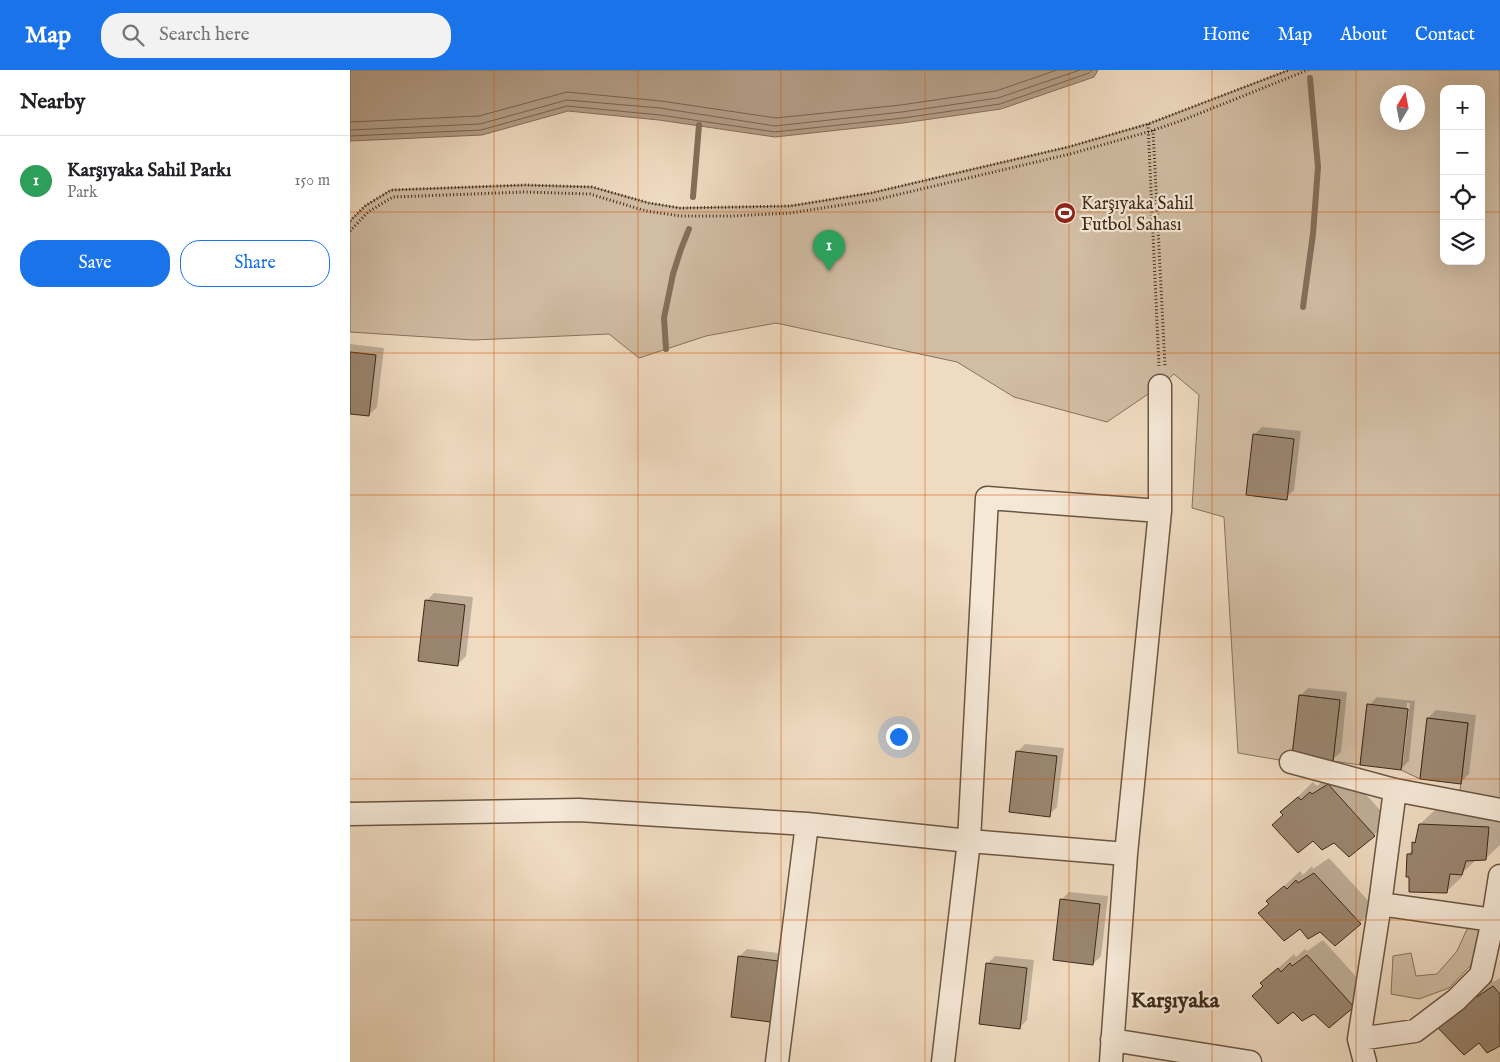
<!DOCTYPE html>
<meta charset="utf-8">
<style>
:root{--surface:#fff;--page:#f2f2f2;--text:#202124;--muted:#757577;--line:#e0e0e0;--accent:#1a73e8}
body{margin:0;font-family:"IM FELL English",serif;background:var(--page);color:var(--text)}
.controls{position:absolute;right:15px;top:15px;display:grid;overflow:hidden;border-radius:10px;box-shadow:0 5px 20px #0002}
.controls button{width:45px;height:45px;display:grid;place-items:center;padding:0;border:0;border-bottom:1px solid var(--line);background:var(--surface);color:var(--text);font:25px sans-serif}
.compass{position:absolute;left:1030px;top:15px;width:45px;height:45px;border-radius:50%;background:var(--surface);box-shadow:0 5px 20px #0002;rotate:10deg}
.you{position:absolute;left:548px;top:666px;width:18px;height:18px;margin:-12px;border:4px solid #fff;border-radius:50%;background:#1a73e8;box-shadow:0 0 0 8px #1a73e833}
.badge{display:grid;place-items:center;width:32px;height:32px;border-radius:50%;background:var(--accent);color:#fff;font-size:16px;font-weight:700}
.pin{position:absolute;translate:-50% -41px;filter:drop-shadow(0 1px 2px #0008)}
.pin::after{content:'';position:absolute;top:26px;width:18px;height:15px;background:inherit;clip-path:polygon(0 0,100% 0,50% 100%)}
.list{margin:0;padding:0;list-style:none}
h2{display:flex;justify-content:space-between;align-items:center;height:65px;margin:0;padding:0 20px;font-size:21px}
h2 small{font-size:16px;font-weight:400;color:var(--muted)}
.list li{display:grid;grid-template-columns:32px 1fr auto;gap:15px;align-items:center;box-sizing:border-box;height:90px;padding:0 20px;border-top:1px solid var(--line)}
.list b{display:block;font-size:19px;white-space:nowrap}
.list p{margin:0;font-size:16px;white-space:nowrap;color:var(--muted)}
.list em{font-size:16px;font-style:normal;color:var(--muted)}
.actions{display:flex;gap:10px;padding:15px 20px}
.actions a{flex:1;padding:11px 0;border:1px solid var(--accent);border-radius:20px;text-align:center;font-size:18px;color:var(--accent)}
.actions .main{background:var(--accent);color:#fff}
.icon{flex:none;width:28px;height:28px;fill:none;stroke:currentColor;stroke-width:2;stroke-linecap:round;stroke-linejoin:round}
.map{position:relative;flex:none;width:1150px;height:992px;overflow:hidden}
header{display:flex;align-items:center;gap:30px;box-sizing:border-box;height:70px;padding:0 25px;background:var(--accent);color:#fff}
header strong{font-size:24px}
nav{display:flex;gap:28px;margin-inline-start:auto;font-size:18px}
.search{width:350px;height:45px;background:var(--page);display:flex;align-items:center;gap:12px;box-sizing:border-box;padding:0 18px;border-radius:20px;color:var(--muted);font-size:19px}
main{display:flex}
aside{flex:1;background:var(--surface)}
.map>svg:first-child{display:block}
.green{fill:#d1bda4;stroke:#88735e;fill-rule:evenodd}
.water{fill:#b39e88;stroke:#846f5b}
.shadow{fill:#0003;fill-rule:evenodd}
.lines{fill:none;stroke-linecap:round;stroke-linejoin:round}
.shore{stroke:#786450;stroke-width:1}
.stream{stroke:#846f5b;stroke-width:6}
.building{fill:#9a8670;stroke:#3e2918}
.street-casing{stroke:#6a5642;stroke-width:25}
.path{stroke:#3e2918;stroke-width:3;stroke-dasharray:1 2.5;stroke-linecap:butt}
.street{stroke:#f5e8d7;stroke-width:22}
.grid{fill:none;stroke:#d7540d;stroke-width:1;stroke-opacity:0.55}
.labels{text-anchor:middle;stroke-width:4.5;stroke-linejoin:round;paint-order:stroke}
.poi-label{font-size:18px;fill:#3e2918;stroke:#f5e8d7;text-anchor:start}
.district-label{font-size:22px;font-weight:bold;fill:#3e2918;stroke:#f5e8d7}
</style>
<header>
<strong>Map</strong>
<div class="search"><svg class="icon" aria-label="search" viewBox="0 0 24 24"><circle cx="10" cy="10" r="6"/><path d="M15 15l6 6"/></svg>Search here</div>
<nav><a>Home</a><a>Map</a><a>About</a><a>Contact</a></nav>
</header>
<main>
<aside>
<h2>Nearby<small></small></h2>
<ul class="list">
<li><span class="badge" style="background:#2e9e5b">1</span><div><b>Karşıyaka Sahil Parkı</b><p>Park</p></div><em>150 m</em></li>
</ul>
<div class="actions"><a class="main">Save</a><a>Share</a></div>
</aside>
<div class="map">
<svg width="1150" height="992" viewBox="0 0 1150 992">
<rect width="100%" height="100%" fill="#efdbc1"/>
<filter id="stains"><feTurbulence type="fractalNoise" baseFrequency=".004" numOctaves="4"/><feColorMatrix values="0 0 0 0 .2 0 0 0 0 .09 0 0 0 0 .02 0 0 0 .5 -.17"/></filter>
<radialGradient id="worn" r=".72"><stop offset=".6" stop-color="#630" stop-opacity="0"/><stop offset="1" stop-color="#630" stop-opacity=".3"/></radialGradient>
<path class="green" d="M939 0H1150V740L1108 732 1111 714 1118 653 1077 648 1070 709 1051 700 1058 639 1017 634 1010 695 983 691 990 630 950 625 941 692 888 683 874 447 842 438 849 325 824 304 810 316 757 352 664 327 607 292 426 253 356 266 289 288 259 264 124 270 0 262V151L15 136 41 120 175 115 242 117 299 133 330 138 440 136 521 123 718 77 798 54ZM1094 19H1131V191H1094ZM1038 22H1068V52H1038Z
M1118 857 1133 859 1122 894 1099 918 1069 929 1041 924 1043 886 1061 883 1066 906 1087 904 1107 881Z"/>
<path class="water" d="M0 0H748L744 7 651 39 553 53 425 67 309 50 218 41 132 65 0 71Z"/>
<path class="shadow" d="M0 274 34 278 27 337 19 345 0 343Z
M912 357 951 361 944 420 936 428 904 365Z
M84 523 123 527 116 586 108 594 76 531Z
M958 618 997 622 991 682 982 690 950 626Z
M1027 627 1065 631 1059 691 1051 699 1019 635ZM1057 633H1060L1053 692H1051Z
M1086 640 1126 645 1119 704 1111 712 1078 648Z
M675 674 714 678 707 737 699 745 667 682Z
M993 699 1039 750 1024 765 984 772 934 745 932 742 963 712 967 716 976 708Z
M1086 739 1150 742V775L1135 789 1126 790 1112 803V807L1096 822 1058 784 1063 779 1064 772 1068 768 1070 754Z
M979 788 1025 838 1010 853 970 860 950 858 918 831 950 801 953 805 962 796 963 799Z
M719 822 758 826 751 886 743 894 711 830Z
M973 870 1019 921 1004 936 964 943 914 916 912 913 944 884 946 887 955 879 957 881Z
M397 879 436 884 429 943 389 887Z
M645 886 684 890 677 950 669 958 637 894Z
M1150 908V975L1129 972 1089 957 1141 910 1143 912Z"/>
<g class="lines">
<path class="shore" d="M0 52 129 46 217 22 311 31 426 48 551 35 646 21 707 0
M0 60 130 54 217 30 310 38 425 56 552 42 648 28 730 0
M0 66 131 60 217 36 310 45 425 62 553 48 650 34 739 3 742 0"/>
<path class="stream" d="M343 127 349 55
M953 237 963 164 968 97 960 8
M316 279 314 248 323 204 331 179 339 159"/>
</g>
<path class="building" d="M0 282 26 285 19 346 0 344Z
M903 364 944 369 937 430 896 425Z
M75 530 115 535 108 596 68 591Z
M949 625 990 630 983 691 942 686Z
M1017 634 1058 639 1051 700 1010 695Z
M1077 648 1118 653 1111 714 1070 709Z
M666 681 707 686 700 747 659 742Z
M978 714 1025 766 999 787 984 773 972 780 963 771 948 783 922 755 933 745 930 742 948 727 951 730 960 722 962 724Z
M1069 754 1139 757 1136 790 1116 791 1112 805 1100 804 1097 823 1059 822V807H1056L1057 784H1062V772L1065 773Z
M964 803 1011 854 985 876 970 862 958 869 950 859 934 871 908 843 919 834 916 831 934 816 937 819 946 810 948 813Z
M710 829 750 834 743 895 703 890Z
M957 885 1004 937 979 958 964 944 952 951 943 942 928 954 902 926 913 916 910 913 928 898 931 902 940 893 942 896Z
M388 886 428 891 421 952 381 947Z
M636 893 677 898 670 959 629 954Z
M1143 916 1150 924V976L1137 983 1129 973 1114 985 1087 957 1125 924 1127 927Z"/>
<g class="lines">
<g class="street-casing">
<path id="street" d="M941 692 1045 720 1150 740
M0 744 229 740 457 754 619 771 776 784
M1030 834 1143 850
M1009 969 1065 961 1106 930 1131 905 1143 850 1150 806
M762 970 900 992
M427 992 457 754
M593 992 619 771 637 428 810 441
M761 992 776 784 810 441V316
M1015 992 1009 969 1030 834 1045 720"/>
</g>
<path class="path" d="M798 54 809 296
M803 60 815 296
M0 151 15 136 41 120 175 115 242 117 299 133 330 138 440 136 521 123 718 77 798 54 939 0
M0 161 18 142 43 127 174 122 240 124 296 141 331 146H381L440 143 525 130 720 84 798 62 833 50 958 0"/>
<use href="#street" class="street"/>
</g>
<path class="grid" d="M144 0V992M288 0V992M431 0V992M575 0V992M719 0V992M862 0V992M1006 0V992M0 142H1094M1131 142H1150M0 283H1150M0 425H1150M0 567H1150M0 709H1150M0 850H1150"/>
<defs>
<g id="stadium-disc" transform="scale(1.125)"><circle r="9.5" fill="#8f2418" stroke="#f5e8d7"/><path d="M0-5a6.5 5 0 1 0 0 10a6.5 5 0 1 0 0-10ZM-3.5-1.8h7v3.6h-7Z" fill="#fff"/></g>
</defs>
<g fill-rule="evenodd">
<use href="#stadium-disc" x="715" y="143"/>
</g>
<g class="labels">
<g class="poi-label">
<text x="731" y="139">Karşıyaka Sahil<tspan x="731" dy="21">Futbol Sahası</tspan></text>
</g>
<g class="district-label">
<text x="825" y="937">Karşıyaka</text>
</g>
</g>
<rect width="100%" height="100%" filter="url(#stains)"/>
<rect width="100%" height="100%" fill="url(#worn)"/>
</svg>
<div class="controls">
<button>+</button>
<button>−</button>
<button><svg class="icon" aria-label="locate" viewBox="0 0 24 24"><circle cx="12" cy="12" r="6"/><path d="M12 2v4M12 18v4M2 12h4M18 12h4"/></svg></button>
<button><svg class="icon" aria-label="layers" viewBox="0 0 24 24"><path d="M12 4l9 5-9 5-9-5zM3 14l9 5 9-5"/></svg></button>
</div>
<svg class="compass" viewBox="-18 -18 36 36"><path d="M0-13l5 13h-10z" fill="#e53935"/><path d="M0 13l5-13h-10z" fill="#757577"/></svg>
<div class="you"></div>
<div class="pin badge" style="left:479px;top:201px;background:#2e9e5b">1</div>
</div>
</main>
